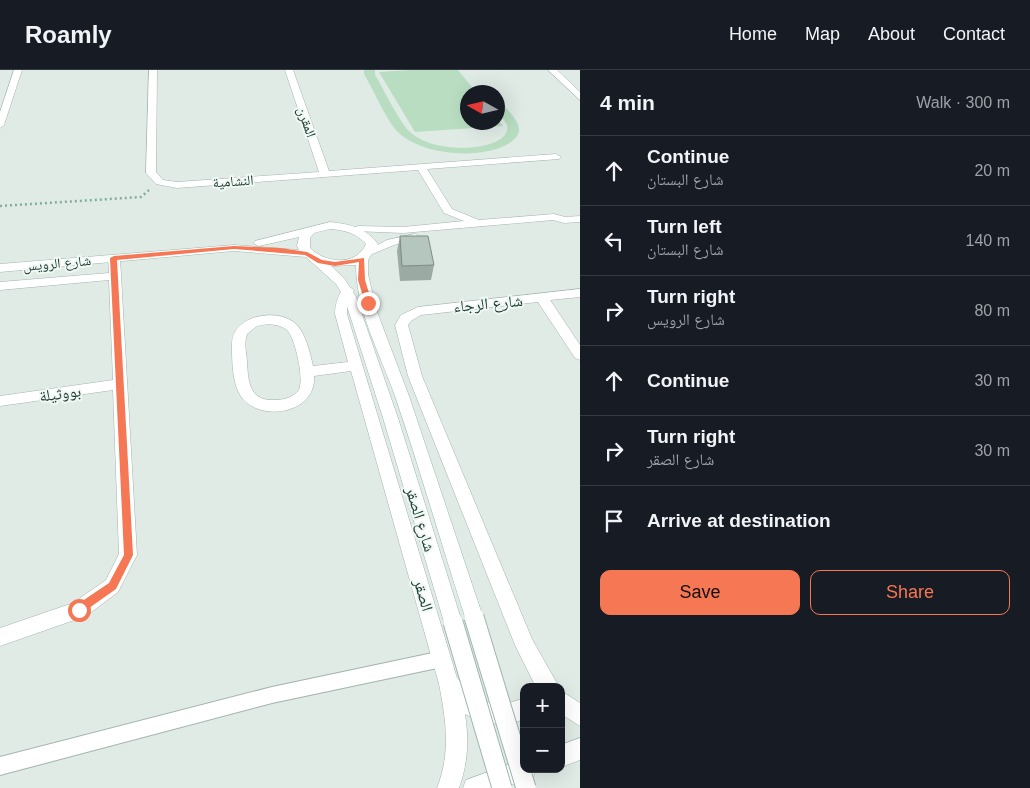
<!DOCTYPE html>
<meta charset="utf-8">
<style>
:root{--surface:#171b24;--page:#242831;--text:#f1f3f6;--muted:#9ea1a6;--line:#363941;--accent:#f57754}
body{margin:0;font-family:Helvetica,"Noto Naskh Arabic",sans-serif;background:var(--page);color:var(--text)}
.controls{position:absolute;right:15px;bottom:15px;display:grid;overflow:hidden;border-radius:10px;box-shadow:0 5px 20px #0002}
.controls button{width:45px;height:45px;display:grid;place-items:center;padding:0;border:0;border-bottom:1px solid var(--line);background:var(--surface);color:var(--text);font:25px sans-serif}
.compass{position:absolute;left:460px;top:15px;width:45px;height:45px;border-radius:50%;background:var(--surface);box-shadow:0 5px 20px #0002;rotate:278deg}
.stop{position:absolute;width:15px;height:15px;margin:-11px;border:4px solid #f57754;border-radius:50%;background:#fff}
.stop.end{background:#f57754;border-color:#fff;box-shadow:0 1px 5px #0008}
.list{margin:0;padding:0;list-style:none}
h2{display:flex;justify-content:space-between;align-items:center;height:65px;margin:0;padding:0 20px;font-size:21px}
h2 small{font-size:16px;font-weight:400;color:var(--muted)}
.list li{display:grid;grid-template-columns:32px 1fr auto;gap:15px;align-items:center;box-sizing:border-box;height:70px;padding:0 20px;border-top:1px solid var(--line)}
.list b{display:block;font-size:19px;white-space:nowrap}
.list p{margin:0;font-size:16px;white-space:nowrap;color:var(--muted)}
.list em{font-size:16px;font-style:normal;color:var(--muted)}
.actions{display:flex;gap:10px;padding:15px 20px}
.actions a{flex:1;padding:11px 0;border:1px solid var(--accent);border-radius:10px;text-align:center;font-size:18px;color:var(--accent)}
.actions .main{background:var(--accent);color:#111}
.icon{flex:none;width:28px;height:28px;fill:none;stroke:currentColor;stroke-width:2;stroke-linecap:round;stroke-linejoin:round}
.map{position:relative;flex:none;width:580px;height:718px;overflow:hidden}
header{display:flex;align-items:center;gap:30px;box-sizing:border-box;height:70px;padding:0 25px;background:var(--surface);border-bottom:1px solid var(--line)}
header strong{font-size:24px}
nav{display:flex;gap:28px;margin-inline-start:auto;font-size:18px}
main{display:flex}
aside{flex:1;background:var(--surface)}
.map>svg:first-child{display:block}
.green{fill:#b8ddc1}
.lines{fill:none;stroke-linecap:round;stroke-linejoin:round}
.lane-casing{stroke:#a3b3ad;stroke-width:2}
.street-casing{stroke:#a3b3ad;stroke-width:1}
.secondary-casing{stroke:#9eb7ae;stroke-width:1}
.path{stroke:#7fb09f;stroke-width:2.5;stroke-dasharray:2 3;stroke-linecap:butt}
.lane{fill:#fff;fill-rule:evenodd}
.street{fill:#fff;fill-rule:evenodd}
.secondary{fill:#fff;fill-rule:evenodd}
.secondary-bridge-casing{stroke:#9eb7ae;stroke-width:21;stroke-linecap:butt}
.secondary-bridge{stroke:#fff;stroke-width:19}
.wall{fill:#9caaa4}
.building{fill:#b5c6bf;stroke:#7f8b86}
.route{fill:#f57754}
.labels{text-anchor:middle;stroke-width:4;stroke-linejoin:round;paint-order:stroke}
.far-street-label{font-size:14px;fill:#203c34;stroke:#f0f8f4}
.street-label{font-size:16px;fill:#203c34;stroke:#f0f8f4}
</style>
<header>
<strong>Roamly</strong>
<nav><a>Home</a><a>Map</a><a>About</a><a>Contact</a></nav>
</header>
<main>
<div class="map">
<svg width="580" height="718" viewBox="0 0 580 718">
<rect width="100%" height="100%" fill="#e0ebe6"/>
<path class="green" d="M364 0H375V5C385 21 397 48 409 61 426 78 461 80 482 76 491 74 505 70 507 60 509 53 502 49 499 44 496 40 497 34 498 29 504 37 519 49 519 60 519 66 513 71 508 74 480 90 422 85 399 63 387 52 373 19 364 4Z
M410 0H458L476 22H468V52H498V49L503 56 415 62 379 2Z"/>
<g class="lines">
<g class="lane-casing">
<path id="lane" d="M442 581 448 583 450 589 448 595 442 597 272 633 0 705V687L272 617Z"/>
</g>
<g class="street-casing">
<path id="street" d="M14 0H22L4 55 0 58V42Z
M149 0H157L156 102 163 110 177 112 319 102 285 0H293L329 101 556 84 561 87 559 89 427 99 452 139 479 150 554 144 565 147 580 146V152L564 153 553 150 403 163 354 161 352 159 358 156 403 157 464 151 444 143 418 100 177 118 156 114 146 103Z
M548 0H557L580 22V30Z
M415 164 421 167 419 169 394 175 370 185 364 182 387 170Z
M114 185 120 188 137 485 118 522 86 546 0 576V558L73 533 106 510 119 484 113 320 0 336V326L113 310 109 210 0 220V212L109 203 108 188Z
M348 216 354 220 347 237V244L457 608C479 632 492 641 524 628V649C503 658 485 654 465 644 469 670 468 693 459 718H437C451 683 446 650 439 614L351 301 314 306C317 345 255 354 239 323 232 310 232 288 232 274 232 245 278 237 296 254 306 264 310 283 313 296L348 292 335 244C335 235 339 219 348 216ZM269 254C276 255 283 256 288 261 296 272 304 308 299 320 292 328 284 330 274 330 249 331 248 311 247 291 246 282 244 273 247 264L257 256Z
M580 219V227L550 230 580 275V290L575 288 538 232 421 245 411 251 408 255 422 306 532 569 559 617H536L515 575 408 306 395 255 401 245 418 237Z
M561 621 580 633V656L561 644Z"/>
</g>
<g class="secondary-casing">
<path id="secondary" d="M330 152C350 154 366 158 378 174L368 190V204L376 239 409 326 483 547 481 553 474 556 467 553 465 547C441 473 420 399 395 326 380 284 356 240 356 195L331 196 344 208 356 227 398 348 462 552 460 558 453 561 446 558 444 552 383 348 344 227 336 214 306 187 234 181 0 202V194L234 175 299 180 297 176 299 167 259 176 253 173 255 171ZM330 159C345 160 356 163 366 174 356 197 325 193 310 178V168L314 163Z
M580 668V690L561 697V675Z
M524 689V699H536L533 707 503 718H463L466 710Z"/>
</g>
<path class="path" d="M0 136 141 127 149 120"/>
<use href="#lane" class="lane"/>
<use href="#street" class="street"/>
<use href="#secondary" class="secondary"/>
<g class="secondary-bridge-casing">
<path id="secondary-bridge" d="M474 547 526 718
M453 552 502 718"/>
</g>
<use href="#secondary-bridge" class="secondary-bridge"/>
</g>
<path class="wall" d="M400 166 434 195 431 210 400 211 397 181Z"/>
<path class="building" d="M400 166H428L434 195 402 196Z"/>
<path class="route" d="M234 176 280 178 307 182 322 190 335 192 364 188 365 210 372 233 368 235 365 233 358 210 359 192 335 196 318 193 305 185 234 179 117 190 133 485 116 519 82 543H75V536L109 513 124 485 110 188 114 186Z"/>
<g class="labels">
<g class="far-street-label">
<text transform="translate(307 52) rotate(71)" y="5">المقرن</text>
<text transform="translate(233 111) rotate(-4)" y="5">النشامية</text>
<text transform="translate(57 193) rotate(-5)" y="5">شارع الرويس</text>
</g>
<g class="street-label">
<text transform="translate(488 233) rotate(-5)" y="6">شارع الرجاء</text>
<text transform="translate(60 323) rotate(-8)" y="6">بووثيلة</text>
<text transform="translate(421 449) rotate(73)" y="6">شارع الصقر</text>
<text transform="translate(424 525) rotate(74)" y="6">الصقر</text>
</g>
</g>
</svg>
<div class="controls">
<button>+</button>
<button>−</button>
</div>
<svg class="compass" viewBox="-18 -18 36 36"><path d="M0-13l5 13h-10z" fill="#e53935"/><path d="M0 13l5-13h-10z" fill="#9ea1a6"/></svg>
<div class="stop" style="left:79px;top:540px"></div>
<div class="stop end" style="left:368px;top:233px"></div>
</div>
<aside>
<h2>4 min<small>Walk · 300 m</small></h2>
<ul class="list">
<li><svg class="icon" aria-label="ahead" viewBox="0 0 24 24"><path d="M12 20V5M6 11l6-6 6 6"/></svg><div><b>Continue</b><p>شارع البستان</p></div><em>20 m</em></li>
<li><svg class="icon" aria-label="left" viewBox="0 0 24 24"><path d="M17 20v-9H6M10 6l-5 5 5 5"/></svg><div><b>Turn left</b><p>شارع البستان</p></div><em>140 m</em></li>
<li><svg class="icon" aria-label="right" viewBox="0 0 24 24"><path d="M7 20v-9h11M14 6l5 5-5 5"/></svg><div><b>Turn right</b><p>شارع الرويس</p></div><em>80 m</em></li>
<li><svg class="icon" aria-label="ahead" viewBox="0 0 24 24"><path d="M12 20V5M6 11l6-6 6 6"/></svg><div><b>Continue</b></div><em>30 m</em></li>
<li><svg class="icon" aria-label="right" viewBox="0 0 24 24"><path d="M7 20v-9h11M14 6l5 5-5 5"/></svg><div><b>Turn right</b><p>شارع الصقر</p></div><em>30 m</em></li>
<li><svg class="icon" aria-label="arrive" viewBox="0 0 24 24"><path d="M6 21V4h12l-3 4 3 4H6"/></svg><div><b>Arrive at destination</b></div></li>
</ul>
<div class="actions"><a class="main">Save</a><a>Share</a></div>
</aside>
</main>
